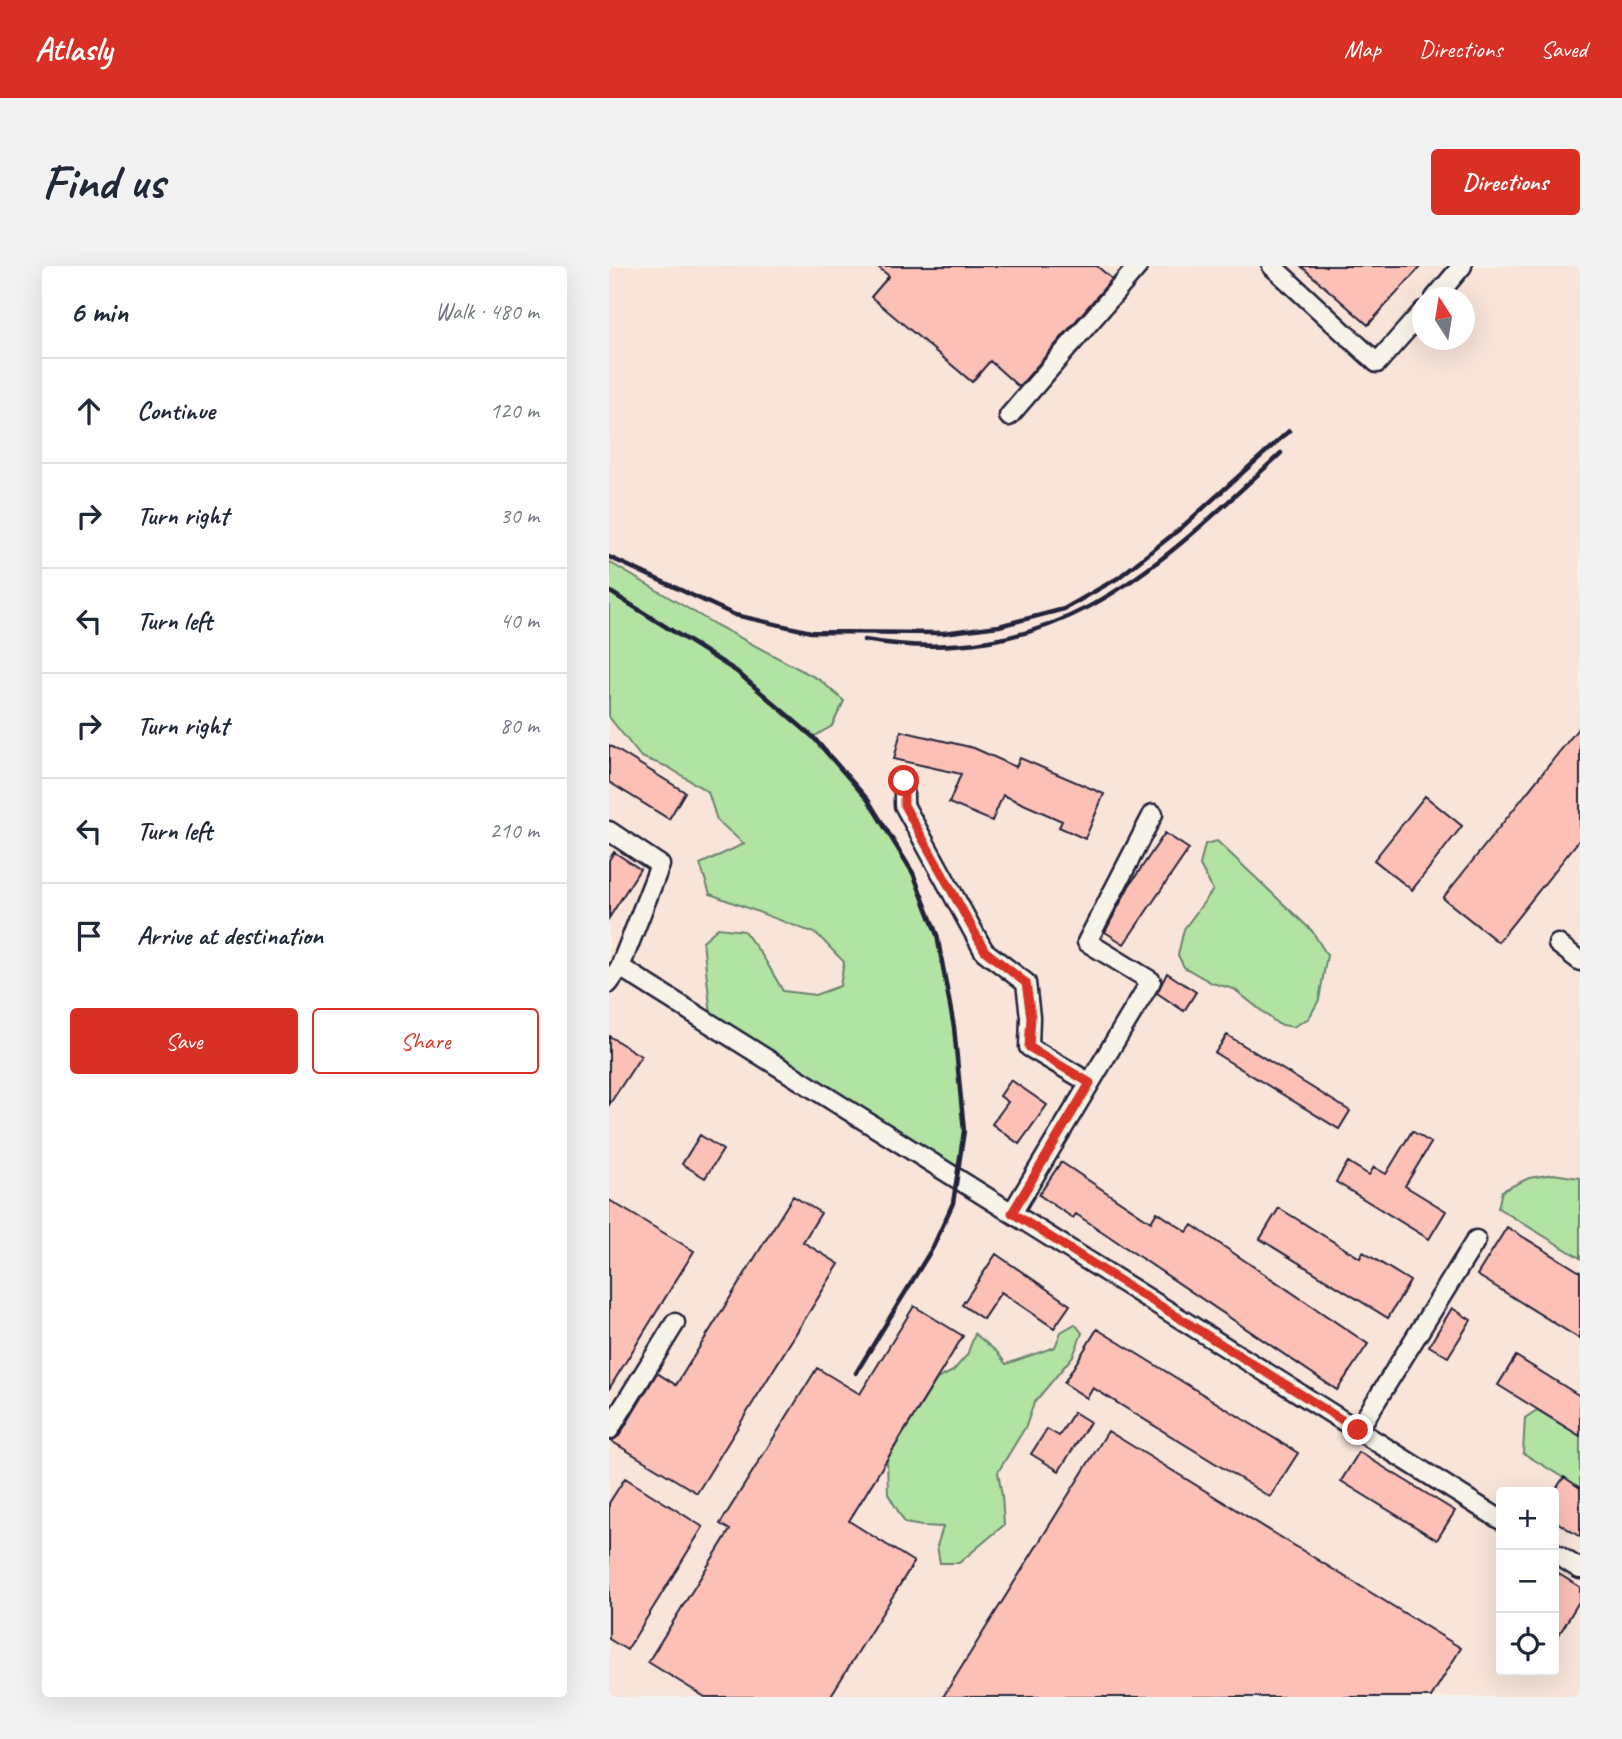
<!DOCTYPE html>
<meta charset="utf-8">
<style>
:root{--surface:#fff;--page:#f2f2f3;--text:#1f2937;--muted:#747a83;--line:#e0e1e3;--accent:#d93025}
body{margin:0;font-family:Caveat,sans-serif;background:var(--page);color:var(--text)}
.controls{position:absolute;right:21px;bottom:21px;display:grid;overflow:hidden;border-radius:7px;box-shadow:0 7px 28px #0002}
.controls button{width:63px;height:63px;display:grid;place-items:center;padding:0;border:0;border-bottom:2px solid var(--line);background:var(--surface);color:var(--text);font:35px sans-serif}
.compass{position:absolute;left:803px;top:21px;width:63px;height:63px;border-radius:50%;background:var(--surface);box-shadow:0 7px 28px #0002;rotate:348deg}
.stop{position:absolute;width:21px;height:21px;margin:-16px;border:5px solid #d93025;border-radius:50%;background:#fff}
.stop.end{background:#d93025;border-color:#fff;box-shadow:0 2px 7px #0008}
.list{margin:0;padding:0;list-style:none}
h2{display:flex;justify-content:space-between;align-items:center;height:91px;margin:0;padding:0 28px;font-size:30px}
h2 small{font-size:23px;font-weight:400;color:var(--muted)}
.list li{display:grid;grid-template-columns:46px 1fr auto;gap:21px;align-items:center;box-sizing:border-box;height:105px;padding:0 28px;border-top:2px solid var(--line)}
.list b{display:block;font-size:26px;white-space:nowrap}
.list em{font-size:23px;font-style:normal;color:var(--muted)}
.actions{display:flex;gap:14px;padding:21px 28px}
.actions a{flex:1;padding:16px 0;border:2px solid var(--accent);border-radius:7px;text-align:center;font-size:24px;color:var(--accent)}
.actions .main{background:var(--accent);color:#fff}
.icon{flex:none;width:38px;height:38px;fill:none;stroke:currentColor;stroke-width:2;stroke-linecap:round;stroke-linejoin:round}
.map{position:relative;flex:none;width:971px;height:1431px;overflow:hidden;border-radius:7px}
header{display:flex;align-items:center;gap:42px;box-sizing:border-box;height:98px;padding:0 35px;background:var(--accent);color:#fff}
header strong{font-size:33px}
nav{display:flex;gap:38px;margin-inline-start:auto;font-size:24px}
.intro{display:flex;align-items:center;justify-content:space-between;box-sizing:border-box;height:168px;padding:0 42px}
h1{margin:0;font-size:49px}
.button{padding:18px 32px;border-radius:7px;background:var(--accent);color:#fff;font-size:24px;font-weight:700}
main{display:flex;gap:42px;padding:0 42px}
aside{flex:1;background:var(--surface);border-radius:7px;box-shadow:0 7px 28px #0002}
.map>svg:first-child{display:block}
.built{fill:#f8e4d9;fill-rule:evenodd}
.green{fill:#b2e3a3;stroke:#6a826f;stroke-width:2}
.building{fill:#fcc0b7;stroke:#22223b;stroke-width:2}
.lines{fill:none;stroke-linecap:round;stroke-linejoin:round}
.minor-casing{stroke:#22223b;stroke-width:23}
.minor{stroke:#f7f3e8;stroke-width:18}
.rail{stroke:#22223b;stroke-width:4.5}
.route{stroke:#d93025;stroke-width:9}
</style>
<header>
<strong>Atlasly</strong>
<nav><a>Map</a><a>Directions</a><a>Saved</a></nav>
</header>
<div class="intro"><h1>Find us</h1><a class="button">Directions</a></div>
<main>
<aside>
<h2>6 min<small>Walk · 480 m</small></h2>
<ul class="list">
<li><svg class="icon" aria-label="ahead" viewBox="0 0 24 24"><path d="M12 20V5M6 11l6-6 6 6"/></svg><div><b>Continue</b></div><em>120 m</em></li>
<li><svg class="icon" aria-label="right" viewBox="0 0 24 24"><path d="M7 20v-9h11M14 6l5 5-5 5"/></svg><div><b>Turn right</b></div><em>30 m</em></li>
<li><svg class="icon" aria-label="left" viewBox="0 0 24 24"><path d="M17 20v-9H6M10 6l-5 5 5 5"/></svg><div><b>Turn left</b></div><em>40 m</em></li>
<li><svg class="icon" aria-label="right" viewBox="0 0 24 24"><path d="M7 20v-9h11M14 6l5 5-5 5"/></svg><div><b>Turn right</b></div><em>80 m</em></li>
<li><svg class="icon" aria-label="left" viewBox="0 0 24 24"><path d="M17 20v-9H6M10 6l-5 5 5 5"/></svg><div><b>Turn left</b></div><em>210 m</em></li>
<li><svg class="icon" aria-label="arrive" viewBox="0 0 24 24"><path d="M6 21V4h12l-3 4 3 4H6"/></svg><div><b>Arrive at destination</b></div></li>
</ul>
<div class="actions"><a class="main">Save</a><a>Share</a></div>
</aside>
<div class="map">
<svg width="971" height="1431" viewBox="0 0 971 1431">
<rect width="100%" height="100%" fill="#f7f3e8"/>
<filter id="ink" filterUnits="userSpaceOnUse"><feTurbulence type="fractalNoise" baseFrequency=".0143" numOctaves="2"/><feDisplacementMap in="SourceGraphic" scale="14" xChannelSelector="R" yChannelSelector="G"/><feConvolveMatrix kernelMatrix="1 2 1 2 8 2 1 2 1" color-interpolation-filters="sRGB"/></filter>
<g filter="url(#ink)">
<path class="built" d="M0 0H971V1431H0ZM814 32H856V74H814ZM892 1226H945V1405H892Z"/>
<path class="green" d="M0 296 107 359 211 414 235 435 223 460 204 471 259 534 304 607 328 669 345 761 355 865 347 912 103 759 94 675 109 662 135 665 155 692 174 725 206 729 231 720 235 696 208 668 101 628 91 598 135 578 108 554 99 526 59 501 32 491 0 451Z
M608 575 703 665 718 689 710 734 700 752 684 761 669 758 625 723 603 717 575 701 569 689 575 663 604 624 591 599 596 578Z
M944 908 971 912V992L889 942 893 925 920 912Z
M466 1058 473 1067 464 1090 425 1137 417 1160 389 1206 393 1230 395 1259 350 1297H331L328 1280 334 1261 313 1260 296 1257 279 1228 278 1194 328 1113 344 1105 358 1089 366 1068 388 1086 397 1098 446 1081 452 1066Z
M928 1144 971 1170V1222L914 1187 916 1152Z"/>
<path class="building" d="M268 0H488L503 13 410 121 381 95 363 116 262 31 280 10Z
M692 0H812L759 59Z
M971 460V573L889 676 834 632Z
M292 465 365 482 407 501 411 492 495 528 476 573 450 561 453 555 394 529 383 555 340 537 352 508 285 493Z
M0 479 76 526 60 553 0 516Z
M816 530 853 560 803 624 765 594Z
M556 567 580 583 515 678 496 666 520 620Z
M5 586 31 603 0 652V594Z
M558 707 587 726 575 745 548 727Z
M618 769 741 845 730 863 606 787Z
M0 770 32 790 0 839Z
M402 814 438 839 410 878 383 858 399 836 391 830Z
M803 865 822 877 796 920 837 945 820 973 727 916 739 896 760 909 765 901 777 908Z
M91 869 114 884 96 912 73 898Z
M452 896 542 956 548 946 578 966 583 959 759 1078 728 1124 467 948 464 952 430 929Z
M184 930 212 947 194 976 230 998 88 1227 2 1175 10 1170 48 1107 67 1119Z
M0 934 85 985 0 1123Z
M670 942 751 992 754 986 801 1015 779 1052 651 973Z
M898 961 971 1006V1073L868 1009Z
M387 988 461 1039 445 1062 392 1026 374 1053 353 1039Z
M305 1040 354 1070 240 1255 305 1296 221 1431H96L39 1396 121 1264 111 1258 208 1102 251 1128Z
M843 1042 862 1054 839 1091 820 1080Z
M488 1063 689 1187 661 1231 484 1122 478 1132 455 1117Z
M907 1090 971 1130V1170L889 1119Z
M465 1146 481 1156 450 1205 422 1188 438 1163 450 1170Z
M499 1165 852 1382 822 1431H334Z
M750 1186 846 1245 828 1274 732 1215Z
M955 1211 971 1222V1271L945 1254V1226Z
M16 1212 94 1261 18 1384 0 1373V1237Z
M945 1305 971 1321V1334L945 1377Z"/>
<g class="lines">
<g class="minor-casing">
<path id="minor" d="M663 0 768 97 814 45
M826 32 853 0
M400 150 529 0
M295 515V539L375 685 417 717 421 751 420 781 481 817
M0 565 51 599 11 701 892 1254
M949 678 971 695
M0 717 11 701
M403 947 542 715 478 676 544 548
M0 1164 66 1057
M749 1164 867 974
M945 1287 971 1303"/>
</g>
<use href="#minor" class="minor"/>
<path class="rail" d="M0 291 126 349 202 366 334 367 390 360 455 343 509 312 572 262 680 165
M0 325 127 405 204 471 259 534 304 607 328 669 345 761 355 865 344 937 324 981 247 1107
M255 374C445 405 543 307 672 187"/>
</g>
</g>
<g class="lines" filter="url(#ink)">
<path class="route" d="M295 515V539L376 685 417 717 422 751 420 781 481 817 403 947 749 1164"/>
</g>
</svg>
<div class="controls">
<button>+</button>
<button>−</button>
<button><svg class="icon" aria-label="locate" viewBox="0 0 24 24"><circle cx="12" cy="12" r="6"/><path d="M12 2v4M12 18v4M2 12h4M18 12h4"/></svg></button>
</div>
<svg class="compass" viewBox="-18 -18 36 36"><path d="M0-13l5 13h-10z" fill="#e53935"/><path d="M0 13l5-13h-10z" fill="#747a83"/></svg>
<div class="stop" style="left:295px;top:515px"></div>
<div class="stop end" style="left:749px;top:1164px"></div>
</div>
</main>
